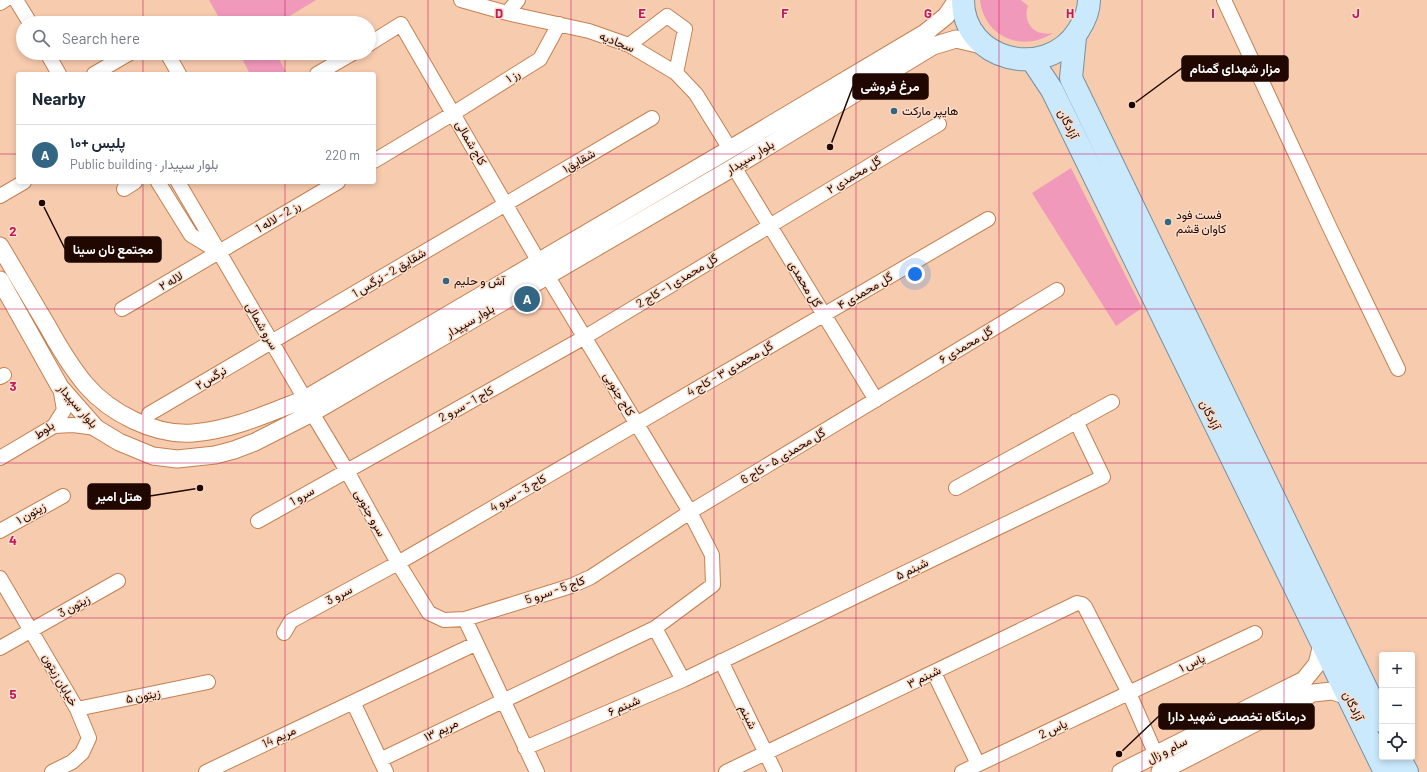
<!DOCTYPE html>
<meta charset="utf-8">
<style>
:root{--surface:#fff;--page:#f2f2f3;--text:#1f2937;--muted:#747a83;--line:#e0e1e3;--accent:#326683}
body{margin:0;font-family:Barlow,Vazirmatn,sans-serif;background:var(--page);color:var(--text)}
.controls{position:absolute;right:12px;bottom:12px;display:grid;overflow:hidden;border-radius:4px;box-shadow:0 2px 6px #0003}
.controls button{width:36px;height:36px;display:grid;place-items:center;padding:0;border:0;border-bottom:1px solid var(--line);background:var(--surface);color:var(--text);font:20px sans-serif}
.you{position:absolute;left:915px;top:274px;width:14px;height:14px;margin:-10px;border:3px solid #fff;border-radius:50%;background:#1a73e8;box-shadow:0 0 0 6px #1a73e833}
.badge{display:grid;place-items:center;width:26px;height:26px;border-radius:50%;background:var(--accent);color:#fff;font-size:13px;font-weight:700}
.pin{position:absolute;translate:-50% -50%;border:2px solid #fff;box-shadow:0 1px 4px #0006}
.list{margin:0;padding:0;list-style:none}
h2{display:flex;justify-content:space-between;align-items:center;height:52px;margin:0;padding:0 16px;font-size:17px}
h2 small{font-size:13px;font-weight:400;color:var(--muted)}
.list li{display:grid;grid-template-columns:26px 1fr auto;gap:12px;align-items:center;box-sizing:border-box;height:60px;padding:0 16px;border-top:1px solid var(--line)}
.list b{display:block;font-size:15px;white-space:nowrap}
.list p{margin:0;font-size:13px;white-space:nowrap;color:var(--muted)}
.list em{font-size:13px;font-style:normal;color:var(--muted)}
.icon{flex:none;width:22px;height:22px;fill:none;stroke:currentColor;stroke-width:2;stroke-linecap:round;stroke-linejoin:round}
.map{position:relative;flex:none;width:1427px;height:772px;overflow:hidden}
.search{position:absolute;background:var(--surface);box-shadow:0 2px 6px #0003;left:16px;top:16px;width:360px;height:44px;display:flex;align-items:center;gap:10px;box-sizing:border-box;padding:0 14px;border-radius:22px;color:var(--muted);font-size:15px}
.panel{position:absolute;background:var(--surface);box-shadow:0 2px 6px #0003;left:16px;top:72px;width:360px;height:112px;border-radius:4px}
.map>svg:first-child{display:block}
.green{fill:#f199bb}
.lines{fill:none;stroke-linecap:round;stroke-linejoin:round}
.minor-casing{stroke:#c58151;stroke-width:16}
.tertiary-casing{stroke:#c58151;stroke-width:19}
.primary-casing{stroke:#7791a3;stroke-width:24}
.minor{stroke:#fff;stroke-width:14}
.tertiary{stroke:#fff;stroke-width:17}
.primary{stroke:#cae9fd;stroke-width:22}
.grid{fill:none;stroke:#c2185b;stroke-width:1;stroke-opacity:0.55}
.poi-dot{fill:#326683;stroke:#fadcc8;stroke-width:1.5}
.labels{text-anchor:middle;stroke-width:3;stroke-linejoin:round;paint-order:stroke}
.street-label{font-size:12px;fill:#200800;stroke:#fadcc8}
.poi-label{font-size:12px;fill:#200800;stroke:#fadcc8;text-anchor:start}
.grid-label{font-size:13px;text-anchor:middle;font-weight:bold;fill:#c2185b;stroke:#fadcc8;stroke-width:3;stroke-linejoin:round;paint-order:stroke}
.leader{fill:none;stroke:#200800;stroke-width:1.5}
.callout-dot{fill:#200800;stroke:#fadcc8;stroke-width:1.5}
.callout{fill:#200800;stroke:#200800;stroke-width:1.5}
.callout-label{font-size:13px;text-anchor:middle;font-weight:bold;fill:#fff}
</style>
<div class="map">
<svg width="1427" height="772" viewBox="0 0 1427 772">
<rect width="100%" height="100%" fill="#f7cbae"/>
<path class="green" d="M209 0H316L278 23H222Z
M980 0H1021L1028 6C1022 23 1035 37 1053 33 1023 53 984 37 980 0Z
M239 53H276L287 74H250Z
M1071 168 1142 308 1116 326 1032 193Z"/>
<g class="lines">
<g class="minor-casing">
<path id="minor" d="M16 0 30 23
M461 0 507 13 589 31 629 45 676 73 696 94 730 149
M1224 0 1329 226 1398 369
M0 3 5 0
M507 13 518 0
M369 44 401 24 539 262 690 512 712 555 713 585 655 628 380 760
M629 45 667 16 685 29 676 73
M47 53 59 74
M167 53 179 74
M94 74 130 53
M317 74 353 53
M374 161 454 113 540 59 559 24
M734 167 876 400
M158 182 191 235 219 252 305 399
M178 182 218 250
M124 189 135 182
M0 196 24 182
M122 309 338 182
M0 377 4 375
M312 413 347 471 398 563 429 613 444 620 465 619 571 586 591 577 690 512 1057 290
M149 414 652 118
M54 426 73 425 96 428
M0 458 54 426 64 410 60 387
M956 488 1112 402
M258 521 585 337 939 124
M0 531 63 496
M0 578 77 709 89 738 82 753 72 762 52 772
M465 619 537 772
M655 628 683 680
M284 633 291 621 398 563 988 219
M0 648 118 581
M721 661 775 772
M934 673 978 764
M353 702 386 772
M77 709 208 682
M525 748 683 680 1103 477 1076 421
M206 772 475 644
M726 772 1077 603 1082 604 1085 607 1129 693 1160 764
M962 772 1255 633"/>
</g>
<g class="tertiary-casing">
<path id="tertiary" d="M0 246C16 273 32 300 48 327 59 347 71 367 86 385 110 413 155 436 193 433 232 430 269 413 305 399L730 149 925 33 946 16 957 0
M0 280 60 387 96 428 119 442 153 456 177 459 215 455 234 450 255 442 312 413 734 167 933 46 956 39 986 46
M1121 772 1304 680 1317 664 1322 644
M1160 772 1313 693 1332 691 1349 696"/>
</g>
<g class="primary-casing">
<path id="primary" d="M963 0C963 61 1046 81 1078 31 1084 22 1089 11 1089 0
M1075 37 1071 78 1382 721
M1032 60 1052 90 1385 772
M1399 757 1407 772"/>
</g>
<use href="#minor" class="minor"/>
<use href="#tertiary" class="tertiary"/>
<use href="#primary" class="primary"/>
</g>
<path class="grid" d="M143 0V23M285 0V23M428 0V772M571 0V772M714 0V772M856 0V772M999 0V772M1142 0V772M1284 0V772M143 53V74M285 53V74M0 154H18M374 154H1427M143 182V772M285 182V772M0 309H1427M0 463H1427M0 618H1427"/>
<g class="poi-dot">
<circle cx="894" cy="111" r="4"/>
<circle cx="1168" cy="222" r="4"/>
<circle cx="446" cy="281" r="4"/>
</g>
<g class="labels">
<g class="street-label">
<text transform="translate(617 42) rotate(22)" y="4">سجادیه</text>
<text transform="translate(513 76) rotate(-32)" y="4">رز ۱</text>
<text transform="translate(1068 124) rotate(64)" y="4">آزادگان</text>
<text transform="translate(471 143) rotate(60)" y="4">کاج شمالی</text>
<text transform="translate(750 157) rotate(-31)" y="4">بلوار سپیدار</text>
<text transform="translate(579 161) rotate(-30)" y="4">شقایق۱</text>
<text transform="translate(854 175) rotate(-31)" y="4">گل محمدی ۲</text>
<text transform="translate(278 217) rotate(-31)" y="4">رز 2 - لاله 1</text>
<text transform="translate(389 273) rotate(-31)" y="4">شقایق 2 - نرگس 1</text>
<text transform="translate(171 281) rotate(-30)" y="4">لاله ۲</text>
<text transform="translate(677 281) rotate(-31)" y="4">گل محمدی ۱ - کاج 2</text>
<text transform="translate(805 284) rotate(59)" y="4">گل محمدی</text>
<text transform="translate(865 291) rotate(-30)" y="4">گل محمدی ۴</text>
<text transform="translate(470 321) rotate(-30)" y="4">بلوار سپیدار</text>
<text transform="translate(262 326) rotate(60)" y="4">سرو شمالی</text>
<text transform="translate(966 345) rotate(-31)" y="4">گل محمدی ۶</text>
<text transform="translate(730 369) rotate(-30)" y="4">گل محمدی ۳ - کاج 4</text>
<text transform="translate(211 378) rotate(-31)" y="4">نرگس۲</text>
<text transform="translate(619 394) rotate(59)" y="4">کاج جنوبی</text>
<text transform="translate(466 404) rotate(-29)" y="4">کاج 1 - سرو 2</text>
<text transform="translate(78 406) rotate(49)" y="4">بلوار سپیدار</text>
<text transform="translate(1210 415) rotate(64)" y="4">آزادگان</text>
<text transform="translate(44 430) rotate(-36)" y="4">بلوط</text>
<text transform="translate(783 456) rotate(-31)" y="4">گل محمدی ۵ - کاج 6</text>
<text transform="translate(518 493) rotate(-30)" y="4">کاج 3 - سرو 4</text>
<text transform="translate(302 496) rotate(-30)" y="4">سرو 1</text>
<text transform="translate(31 513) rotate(-29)" y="4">زیتون ۱</text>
<text transform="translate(370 513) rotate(61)" y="4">سرو جنوبی</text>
<text transform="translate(912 569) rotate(-26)" y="4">شبنم ۵</text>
<text transform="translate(555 590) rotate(-19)" y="4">کاج 5 - سرو 5</text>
<text transform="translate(339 595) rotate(-28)" y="4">سرو 3</text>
<text transform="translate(74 606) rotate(-29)" y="4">زیتون 3</text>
<text transform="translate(1192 663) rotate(-25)" y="4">یاس ۱</text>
<text transform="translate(924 677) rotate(-26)" y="4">شبنم ۳</text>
<text transform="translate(60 680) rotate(60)" y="4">خیابان زیتون</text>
<text transform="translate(143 696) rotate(-11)" y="4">زیتون ۵</text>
<text transform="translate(624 706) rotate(-23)" y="4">شبنم ۶</text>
<text transform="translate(1353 706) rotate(64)" y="4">آزادگان</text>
<text transform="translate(748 717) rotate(64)" y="4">شبنم</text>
<text transform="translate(1053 729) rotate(-25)" y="4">یاس 2</text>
<text transform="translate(441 730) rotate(-26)" y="4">مریم ۱۳</text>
<text transform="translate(279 737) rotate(-25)" y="4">مریم 14</text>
<text transform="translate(1167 750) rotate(-27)" y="4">سام و زال</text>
</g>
<g class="poi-label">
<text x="902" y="115">هایپر مارکت</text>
<text x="1176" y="219">فست فود<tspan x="1176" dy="14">كاوان قشم</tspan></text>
<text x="454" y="285">آش و حلیم</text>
</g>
</g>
<g class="grid-label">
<text x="499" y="18">D</text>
<text x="642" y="18">E</text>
<text x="785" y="18">F</text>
<text x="928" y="18">G</text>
<text x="1070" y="18">H</text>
<text x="1213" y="18">I</text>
<text x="1356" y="18">J</text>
<text x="13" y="236">2</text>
<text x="13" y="391">3</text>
<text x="13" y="545">4</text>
<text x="13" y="699">5</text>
</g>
<path class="leader" d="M1132 105L1182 68M830 147L853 86M42 203L65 249M200 488L150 496M1119 754L1159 716"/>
<g class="callout-dot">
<circle cx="1132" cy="105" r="4"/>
<circle cx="830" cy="147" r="4"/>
<circle cx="42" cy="203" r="4"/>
<circle cx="200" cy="488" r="4"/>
<circle cx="1119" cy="754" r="4"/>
</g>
<g class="callout">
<rect x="1182" y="56" width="106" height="25" rx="4"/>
<rect x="853" y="74" width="75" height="25" rx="4"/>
<rect x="65" y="237" width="96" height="25" rx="4"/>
<rect x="88" y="484" width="62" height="25" rx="4"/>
<rect x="1159" y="704" width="155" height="25" rx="4"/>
</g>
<g class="callout-label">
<text x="1235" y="73">مزار شهدای گمنام</text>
<text x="890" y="91">مرغ فروشی</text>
<text x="113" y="254">مجتمع نان سینا</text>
<text x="119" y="501">هتل امیر</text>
<text x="1237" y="721">درمانگاه تخصصى شهید دارا</text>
</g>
</svg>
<div class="controls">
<button>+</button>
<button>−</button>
<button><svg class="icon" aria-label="locate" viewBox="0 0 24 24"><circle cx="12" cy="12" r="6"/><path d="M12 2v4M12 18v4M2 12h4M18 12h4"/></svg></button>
</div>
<div class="you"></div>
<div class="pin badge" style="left:527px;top:299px">A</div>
<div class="search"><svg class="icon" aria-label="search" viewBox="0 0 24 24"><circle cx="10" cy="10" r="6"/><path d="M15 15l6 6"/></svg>Search here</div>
<section class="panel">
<h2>Nearby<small></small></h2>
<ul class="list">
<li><span class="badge">A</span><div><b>پلیس +۱۰</b><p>Public building · بلوار سپیدار</p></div><em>220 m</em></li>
</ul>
</section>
</div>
